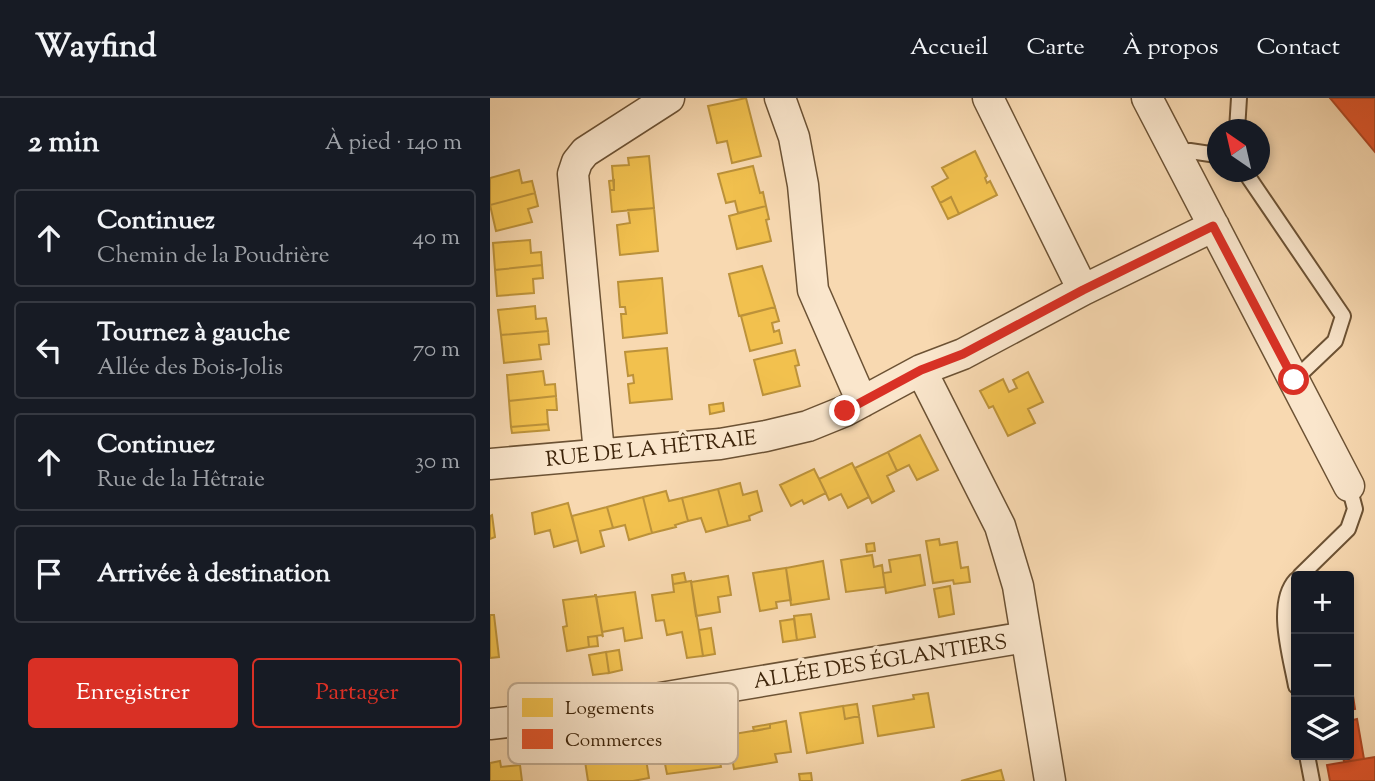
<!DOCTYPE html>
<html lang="fr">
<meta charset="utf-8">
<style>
:root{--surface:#171b24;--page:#20242c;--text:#f1f3f6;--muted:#9ea1a6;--line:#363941;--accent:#d93025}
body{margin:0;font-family:"Sorts Mill Goudy",serif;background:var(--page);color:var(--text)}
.controls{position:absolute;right:21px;bottom:21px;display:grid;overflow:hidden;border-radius:7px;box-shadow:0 4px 10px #0003}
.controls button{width:63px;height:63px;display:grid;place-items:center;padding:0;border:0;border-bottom:2px solid var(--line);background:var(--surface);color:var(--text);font:35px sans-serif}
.compass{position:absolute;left:717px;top:21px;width:63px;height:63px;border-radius:50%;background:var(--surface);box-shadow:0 4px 10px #0003;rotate:326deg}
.stop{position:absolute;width:21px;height:21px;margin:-16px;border:5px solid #d93025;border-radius:50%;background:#fff}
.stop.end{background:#d93025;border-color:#fff;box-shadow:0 2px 7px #0008}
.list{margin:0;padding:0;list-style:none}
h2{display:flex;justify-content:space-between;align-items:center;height:91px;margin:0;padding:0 28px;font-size:30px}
h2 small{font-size:23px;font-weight:400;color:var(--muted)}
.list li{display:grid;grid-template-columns:46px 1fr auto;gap:21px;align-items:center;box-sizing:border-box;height:98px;margin:0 14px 14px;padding:0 14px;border:2px solid var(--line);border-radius:7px}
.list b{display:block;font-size:26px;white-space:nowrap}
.list p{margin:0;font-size:23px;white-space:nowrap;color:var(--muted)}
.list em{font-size:23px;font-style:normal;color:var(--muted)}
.actions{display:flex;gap:14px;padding:21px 28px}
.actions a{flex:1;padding:16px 0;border:2px solid var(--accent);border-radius:7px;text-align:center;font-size:24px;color:var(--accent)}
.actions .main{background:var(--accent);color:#fff}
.icon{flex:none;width:38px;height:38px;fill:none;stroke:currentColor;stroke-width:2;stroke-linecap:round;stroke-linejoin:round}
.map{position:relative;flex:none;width:885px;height:683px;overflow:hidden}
header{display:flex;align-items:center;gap:42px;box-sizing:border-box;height:98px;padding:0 35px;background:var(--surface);border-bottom:2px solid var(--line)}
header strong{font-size:33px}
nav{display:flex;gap:38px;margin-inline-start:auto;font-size:24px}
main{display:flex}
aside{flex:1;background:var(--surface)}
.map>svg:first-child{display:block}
.homes{fill:#f2c14e;stroke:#bc923a;stroke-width:2}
.shops{fill:#e4572e;stroke:#b24824;stroke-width:2}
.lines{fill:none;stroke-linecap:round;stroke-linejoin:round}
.service-casing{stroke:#6c5234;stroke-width:18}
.minor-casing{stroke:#6c5234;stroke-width:33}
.service{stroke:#fae6cc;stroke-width:14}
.minor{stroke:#fae6cc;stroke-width:30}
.route{stroke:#d93025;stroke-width:9}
.labels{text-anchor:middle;stroke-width:7;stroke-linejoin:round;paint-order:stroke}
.street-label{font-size:21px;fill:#3e250b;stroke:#fae6cc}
.key{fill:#fae6cc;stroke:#c2ac92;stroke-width:2}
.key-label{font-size:19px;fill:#3e250b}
</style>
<header>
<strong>Wayfind</strong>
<nav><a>Accueil</a><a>Carte</a><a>À propos</a><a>Contact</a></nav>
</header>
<main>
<aside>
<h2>2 min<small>À pied · 140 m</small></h2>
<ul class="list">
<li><svg class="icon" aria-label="ahead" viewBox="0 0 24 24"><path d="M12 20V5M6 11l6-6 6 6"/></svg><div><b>Continuez</b><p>Chemin de la Poudrière</p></div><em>40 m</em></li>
<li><svg class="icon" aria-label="left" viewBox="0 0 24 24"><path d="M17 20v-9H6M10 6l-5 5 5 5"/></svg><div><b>Tournez à gauche</b><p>Allée des Bois-Jolis</p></div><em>70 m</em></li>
<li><svg class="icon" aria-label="ahead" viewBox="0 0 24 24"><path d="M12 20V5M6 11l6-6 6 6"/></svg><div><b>Continuez</b><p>Rue de la Hêtraie</p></div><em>30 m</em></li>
<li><svg class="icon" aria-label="arrive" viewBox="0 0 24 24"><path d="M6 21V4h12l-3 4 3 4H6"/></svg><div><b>Arrivée à destination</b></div></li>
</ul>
<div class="actions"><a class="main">Enregistrer</a><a>Partager</a></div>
</aside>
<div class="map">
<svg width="885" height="683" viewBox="0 0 885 683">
<rect width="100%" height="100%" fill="#f8d9b1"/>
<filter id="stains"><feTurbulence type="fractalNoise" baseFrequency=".00286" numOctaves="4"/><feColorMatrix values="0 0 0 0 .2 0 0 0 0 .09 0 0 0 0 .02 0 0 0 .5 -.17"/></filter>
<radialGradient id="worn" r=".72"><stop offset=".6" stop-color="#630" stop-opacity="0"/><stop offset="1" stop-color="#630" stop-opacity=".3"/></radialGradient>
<path class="homes" d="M256 0 271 58 242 65 237 43 227 45 218 8Z
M485 53 497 78 495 80 497 85 500 83 507 97 469 116 461 99 450 105 442 89 458 80 452 70Z
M159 58 164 110 122 114 120 92H124L122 68 139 67 138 60Z
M263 68 270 95 273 94 276 108 248 115 245 103 236 105 228 76Z
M29 72 32 85 42 83 45 95 0 107V80Z
M124 82V92H120L119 83Z
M45 95 48 108 38 111 42 124 6 133 0 107Z
M461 99 469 116 458 121 450 105Z
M276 108 279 121 276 122 281 143 247 151 239 118Z
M164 110 168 153 130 157 127 127 140 125 138 112Z
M40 142 41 155 51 154 52 167 5 172 3 145Z
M52 167 53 180 43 181 44 195 7 198 5 172Z
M272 168 285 209 249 218 239 176Z
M172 180 177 235 133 240 131 216H136L135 209H130L128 184Z
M45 208 46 221 56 220 58 233 11 237 8 212Z
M285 209 289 223 282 225 284 234 289 232 292 245 260 253 251 218Z
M58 233 59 246 49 247 51 261 14 265 11 237Z
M177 250 182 301 140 305 138 286 144 285 143 277 138 278 135 254Z
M305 252 309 267 305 268 310 288 273 297 264 262Z
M53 273 55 287 65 286 66 298 19 303 17 277Z
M538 274 553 304 538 311 545 325 518 338 503 308 499 310 490 293 513 281 519 294 527 290 523 282Z
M66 298 67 312H57L58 326 21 329 19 303Z
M233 305 234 313 220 316 219 307Z
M58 326 59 332 22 335 21 329Z
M430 337 448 372 427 382 419 367 407 373 398 354Z
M398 354 407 373 397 378 404 393 382 405 365 370Z
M362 365 379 399 358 410 351 396 339 402 329 381Z
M324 371 336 395 314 406 312 402 301 408 290 387Z
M250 385 253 397 267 393 272 413 259 418 260 422 238 428 228 391Z
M228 391 238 428 216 434 211 420 198 423 192 400Z
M176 393 179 403 192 400 198 423 185 427 186 429 162 435 153 399Z
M153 399 162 435 139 442 135 427 123 430 117 409Z
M78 405 88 442 64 449 60 432 45 436 42 415Z
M117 409 123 430 110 433 114 448 91 455 82 418Z
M2 417 5 439 0 441V418Z
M449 441 450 447 467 444 471 470 478 469 480 484 464 486 463 482 443 485 436 443Z
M384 445 385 453 377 454 376 446Z
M382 457 384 469 392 467 395 489 356 494 351 462Z
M430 457 435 487 396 495 393 475 401 474 399 462Z
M333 463 339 501 301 507 296 470Z
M296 470 301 502 286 504 287 510 270 513 263 475Z
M194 475 196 484 183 486 182 477Z
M238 478 241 497 228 499 230 514 206 518 201 484Z
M201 483 213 558 197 560 192 534 177 537 174 522 166 523 162 497 184 494 183 486Z
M460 488 464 516 449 519 444 491Z
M145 494 152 540 135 543 133 530 112 534 106 499Z
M105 497H106L113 539 112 537 98 539 99 549 77 553 73 529 77 528 73 502 105 498Z
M321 516 325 539 307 542 304 518Z
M0 517H4L9 559 0 560Z
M304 521 307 542 293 544 290 523Z
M221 530 225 556 213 558 209 532Z
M107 538 108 548 99 549 98 539Z
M129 552 132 572 119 575 116 554Z
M116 554 119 575 103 577 99 557Z
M438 595 444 629 388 638 383 608 424 601 423 597Z
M367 606 369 618 355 621 353 608Z
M353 608 355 621 369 618 373 645 317 655 310 615Z
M296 623 301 654 285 656 287 664 244 671 238 637 280 630V626Z
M280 626V630L264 633 263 629Z
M224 632 231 669 177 676 174 661 164 662 161 642Z
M153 642 159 680 143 683H98L93 650 118 646V649Z
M10 663 11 669 30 667 32 683H0V665Z
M511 672 514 683H471Z
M321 675 322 683H310L309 676Z"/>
<path class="shops" d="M840 0H885V54Z
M859 572 865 611 859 612Z
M867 621 874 661 854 664 853 657H859V623Z
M885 659V683H840L837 667Z"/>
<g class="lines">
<g class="service-casing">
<path id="service" d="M747 32 749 0
M685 55 700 53 727 57
M755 74 853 218 845 243 804 282
M810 478 858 431 865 411 859 388
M806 482C784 506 801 559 806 588
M817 657 822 683"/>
</g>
<g class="minor-casing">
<path id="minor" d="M290 0 304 39 313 87 323 192 372 304
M498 0 593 192
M657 0 859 388
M431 272 510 428 528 488 560 683
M109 355 83 76 87 64 95 54 179 0
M0 366 230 346 276 338 318 328 355 313 431 272 473 256 593 192 724 128
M0 626 45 621 536 539"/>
</g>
<use href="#service" class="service"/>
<use href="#minor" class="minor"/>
</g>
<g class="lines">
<path class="route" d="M355 313 431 272 473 256 593 192 723 128 804 282"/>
</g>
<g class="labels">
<g class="street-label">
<text transform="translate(161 350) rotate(-6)" y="7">RUE DE LA HÊTRAIE</text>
<text transform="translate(390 563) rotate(-9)" y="7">ALLÉE DES ÉGLANTIERS</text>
</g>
</g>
<rect x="18" y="585" width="230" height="81" rx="10" class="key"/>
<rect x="32" y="600" width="31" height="19" fill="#f2c14e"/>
<rect x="32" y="631" width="31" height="20" fill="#e4572e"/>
<g class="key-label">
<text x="75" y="616">Logements</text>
<text x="75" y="648">Commerces</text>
</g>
<rect width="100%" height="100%" filter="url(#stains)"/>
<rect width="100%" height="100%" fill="url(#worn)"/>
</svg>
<div class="controls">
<button>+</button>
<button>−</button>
<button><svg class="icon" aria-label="layers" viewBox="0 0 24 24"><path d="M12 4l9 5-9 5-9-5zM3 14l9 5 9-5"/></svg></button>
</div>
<svg class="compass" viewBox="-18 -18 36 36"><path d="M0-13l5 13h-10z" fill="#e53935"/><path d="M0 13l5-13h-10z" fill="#9ea1a6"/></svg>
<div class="stop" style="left:804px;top:282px"></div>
<div class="stop end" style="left:355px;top:313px"></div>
</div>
</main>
